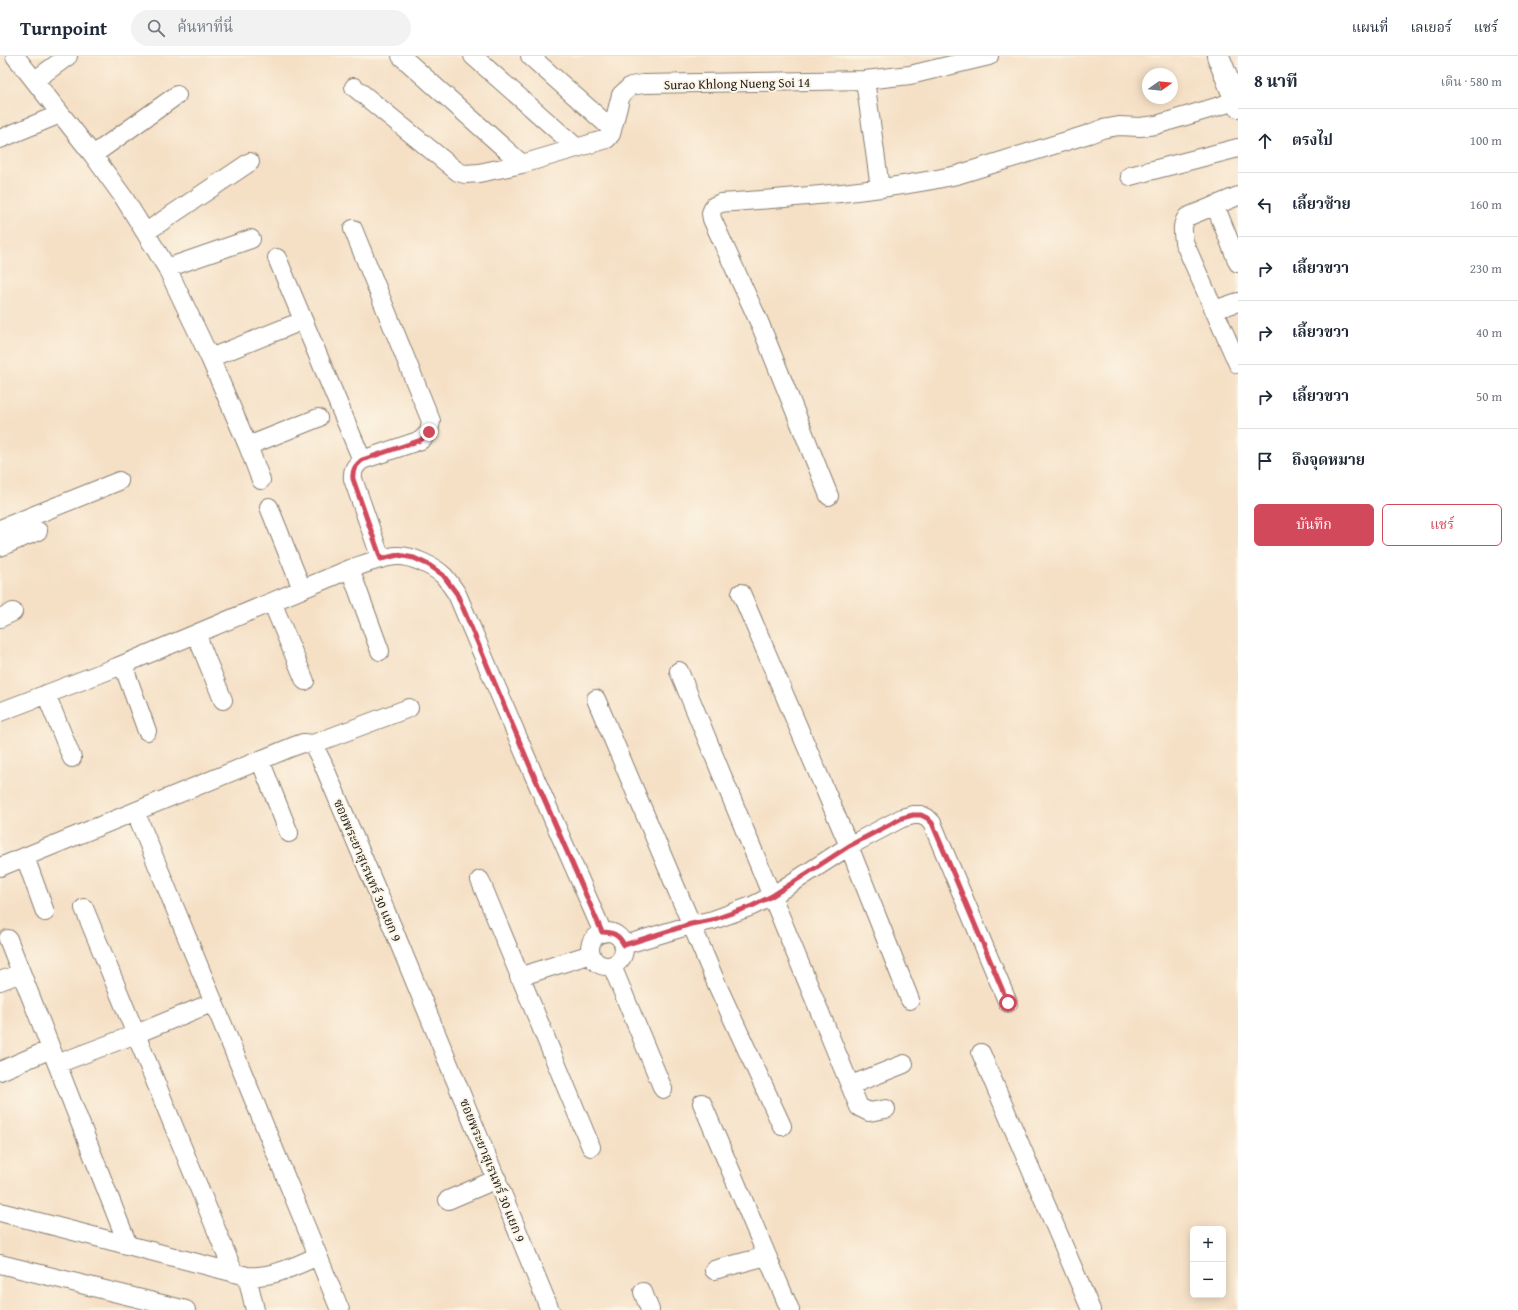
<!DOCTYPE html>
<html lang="th">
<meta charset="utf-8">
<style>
:root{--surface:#fff;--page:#f2f2f3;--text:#1f2937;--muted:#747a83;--line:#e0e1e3;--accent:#d1495b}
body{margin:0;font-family:"Gentium Book Plus","Noto Serif Thai",serif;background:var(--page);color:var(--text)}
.controls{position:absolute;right:12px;bottom:12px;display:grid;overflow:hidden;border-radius:6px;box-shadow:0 2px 10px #0003}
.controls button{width:36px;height:36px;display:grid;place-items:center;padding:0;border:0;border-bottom:1px solid var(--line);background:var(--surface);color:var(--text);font:20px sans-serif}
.compass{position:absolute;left:1142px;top:12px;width:36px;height:36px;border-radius:50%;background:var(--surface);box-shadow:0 2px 10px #0003;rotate:76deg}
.stop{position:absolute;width:12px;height:12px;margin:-9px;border:3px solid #d1495b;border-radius:50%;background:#fff}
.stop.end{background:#d1495b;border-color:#fff;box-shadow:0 1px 4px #0008}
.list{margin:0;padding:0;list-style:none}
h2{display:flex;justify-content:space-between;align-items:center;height:52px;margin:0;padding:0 16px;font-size:17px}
h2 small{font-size:13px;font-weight:400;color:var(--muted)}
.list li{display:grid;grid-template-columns:26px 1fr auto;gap:12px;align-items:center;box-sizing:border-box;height:64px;padding:0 16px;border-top:1px solid var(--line)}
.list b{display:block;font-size:15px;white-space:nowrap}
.list em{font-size:13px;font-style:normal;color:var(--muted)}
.actions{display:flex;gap:8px;padding:12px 16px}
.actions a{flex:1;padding:9px 0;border:1px solid var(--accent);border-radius:6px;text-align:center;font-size:14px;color:var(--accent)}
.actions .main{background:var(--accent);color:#fff}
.icon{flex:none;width:22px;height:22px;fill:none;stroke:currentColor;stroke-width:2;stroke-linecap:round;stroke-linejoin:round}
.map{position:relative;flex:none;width:1238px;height:1254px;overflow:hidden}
header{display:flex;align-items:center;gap:24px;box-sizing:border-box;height:56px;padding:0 20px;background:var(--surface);border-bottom:1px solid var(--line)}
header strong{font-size:19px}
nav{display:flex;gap:22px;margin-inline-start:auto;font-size:14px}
.search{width:280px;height:36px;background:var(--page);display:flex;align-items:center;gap:10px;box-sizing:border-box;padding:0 14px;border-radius:22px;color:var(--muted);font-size:15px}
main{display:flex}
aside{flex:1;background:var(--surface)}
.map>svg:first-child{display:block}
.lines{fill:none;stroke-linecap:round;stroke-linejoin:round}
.minor-casing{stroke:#887e71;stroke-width:20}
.major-casing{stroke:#887e71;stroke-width:24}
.minor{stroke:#fff;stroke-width:18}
.major{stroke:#fff;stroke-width:22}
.route{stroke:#d1495b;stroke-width:5}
.labels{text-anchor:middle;stroke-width:4;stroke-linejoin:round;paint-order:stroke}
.street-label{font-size:13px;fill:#1c1c1c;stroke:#fcf5e5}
</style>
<header>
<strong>Turnpoint</strong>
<div class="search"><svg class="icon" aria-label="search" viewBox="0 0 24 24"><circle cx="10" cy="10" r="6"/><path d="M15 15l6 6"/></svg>ค้นหาที่นี่</div>
<nav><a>แผนที่</a><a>เลเยอร์</a><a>แชร์</a></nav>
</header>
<main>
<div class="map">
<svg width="1238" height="1254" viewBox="0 0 1238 1254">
<rect width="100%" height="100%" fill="#fcf5e5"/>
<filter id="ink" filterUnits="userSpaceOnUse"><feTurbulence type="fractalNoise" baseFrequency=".025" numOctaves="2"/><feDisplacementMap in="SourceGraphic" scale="8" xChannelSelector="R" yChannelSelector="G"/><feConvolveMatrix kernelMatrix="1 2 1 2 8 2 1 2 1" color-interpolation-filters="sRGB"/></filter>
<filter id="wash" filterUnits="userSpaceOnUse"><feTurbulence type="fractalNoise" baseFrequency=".012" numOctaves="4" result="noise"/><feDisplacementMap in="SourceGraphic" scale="16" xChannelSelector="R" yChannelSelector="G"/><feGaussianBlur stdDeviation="0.9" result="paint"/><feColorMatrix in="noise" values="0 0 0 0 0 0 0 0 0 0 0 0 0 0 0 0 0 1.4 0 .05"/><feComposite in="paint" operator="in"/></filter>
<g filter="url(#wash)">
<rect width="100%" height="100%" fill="#f5e0c6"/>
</g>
<g filter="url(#ink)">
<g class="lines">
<g class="minor-casing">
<path id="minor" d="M15 0 93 99 124 142 167 212 210 302 248 390 261 424
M401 0 522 108
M473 0 577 92
M530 0 612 73
M35 24 68 0
M865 24 880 132
M354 31 458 116 465 118 479 117 522 108 607 83 611 78 621 39 631 30 643 28 865 24 910 19 989 0
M0 83 60 58
M93 99 177 39
M1130 120 1238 92
M1238 140 1187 161C1181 169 1183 176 1184 186L1238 308
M1215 149 1238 207
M353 173 431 365 429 376 421 384 362 404C355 410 352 414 353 423L381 503
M146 176 250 106
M277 202 362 404
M167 212 251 183
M1214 254 1238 246
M210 302 292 269
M248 390 318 362
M829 440 760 268 712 163 711 157 714 150 721 147C800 141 879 136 957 119L1089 78 1102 73 1119 70 1140 71 1156 69 1236 45
M269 451 302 533
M0 473 119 425
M0 491 38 475
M350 513 380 595
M741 537 849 790 910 944
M272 546 305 625
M0 562 13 556
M196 578 223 644
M123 609 147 675
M679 615 859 1051 869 1056 886 1053
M46 638 72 702
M596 643 718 931 782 1070
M0 656 117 611 350 513C365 508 381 501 397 500 411 499 435 511 444 520 449 526 453 532 457 538L532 715 603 877
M313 688 323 708 392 870 550 1254
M260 704 289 777
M25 801 45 856
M0 811 292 691 303 687 313 688 409 652
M480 824 591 1091
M84 852 234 1217
M590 893a17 17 0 1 1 34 0a17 17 0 1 1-34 0Z
M8 883 128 1189
M624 889 691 869 713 864 752 850 772 840 849 790 902 762 913 759H921L927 762 932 767 1008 947
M612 910 663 1033
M519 921 591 898
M0 925 21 917
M981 997 1091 1254
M57 1008 136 978 214 946
M0 1015 51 993
M851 1029 904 1008
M702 1047 790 1254
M448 1144 497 1123
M0 1156 247 1220C272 1222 295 1210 318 1200L140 767
M318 1200 340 1254
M0 1208 186 1254
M714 1214 767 1200
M247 1220 255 1254
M643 1236 650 1254"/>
</g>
<g class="major-casing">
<path id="major" d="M1218 0 1238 50"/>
</g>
<use href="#minor" class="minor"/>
<use href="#major" class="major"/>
</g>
</g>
<g class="lines" filter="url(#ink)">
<path class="route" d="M429 376 421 384 362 404C355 410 352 414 353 423L381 503 398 499 414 502 429 509 443 519 457 538 532 715 602 876C613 876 619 879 624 889L691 868 712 864 752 850 772 840 849 790 902 762 913 759H921L927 762 932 767 1008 947"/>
</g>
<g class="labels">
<g class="street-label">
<text transform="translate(737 27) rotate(-1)" y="5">Surao Khlong Nueng Soi 14</text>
<text transform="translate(368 814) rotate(67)" y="5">ซอยพระยาสุเรนทร์ 30 แยก 9</text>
<text transform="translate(493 1114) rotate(68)" y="5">ซอยพระยาสุเรนทร์ 30 แยก 9</text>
</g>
</g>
</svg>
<div class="controls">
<button>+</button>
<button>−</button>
</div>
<svg class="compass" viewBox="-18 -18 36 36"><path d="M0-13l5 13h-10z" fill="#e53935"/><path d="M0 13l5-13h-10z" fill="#747a83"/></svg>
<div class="stop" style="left:1008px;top:947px"></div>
<div class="stop end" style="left:429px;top:376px"></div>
</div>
<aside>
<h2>8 นาที<small>เดิน · 580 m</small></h2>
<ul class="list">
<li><svg class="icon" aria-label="ahead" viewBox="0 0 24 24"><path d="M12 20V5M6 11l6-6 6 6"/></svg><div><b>ตรงไป</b></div><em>100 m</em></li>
<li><svg class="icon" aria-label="left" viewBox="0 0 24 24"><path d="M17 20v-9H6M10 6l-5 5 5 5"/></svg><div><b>เลี้ยวซ้าย</b></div><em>160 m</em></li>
<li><svg class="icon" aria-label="right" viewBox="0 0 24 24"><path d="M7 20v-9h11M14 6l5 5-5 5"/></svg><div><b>เลี้ยวขวา</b></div><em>230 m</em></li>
<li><svg class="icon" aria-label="right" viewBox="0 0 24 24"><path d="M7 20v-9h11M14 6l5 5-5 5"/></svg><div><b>เลี้ยวขวา</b></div><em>40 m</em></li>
<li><svg class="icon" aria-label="right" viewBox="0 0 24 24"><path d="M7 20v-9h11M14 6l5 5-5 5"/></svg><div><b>เลี้ยวขวา</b></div><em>50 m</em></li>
<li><svg class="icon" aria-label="arrive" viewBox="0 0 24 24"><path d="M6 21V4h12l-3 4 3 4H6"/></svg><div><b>ถึงจุดหมาย</b></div></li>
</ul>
<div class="actions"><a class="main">บันทึก</a><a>แชร์</a></div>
</aside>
</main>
